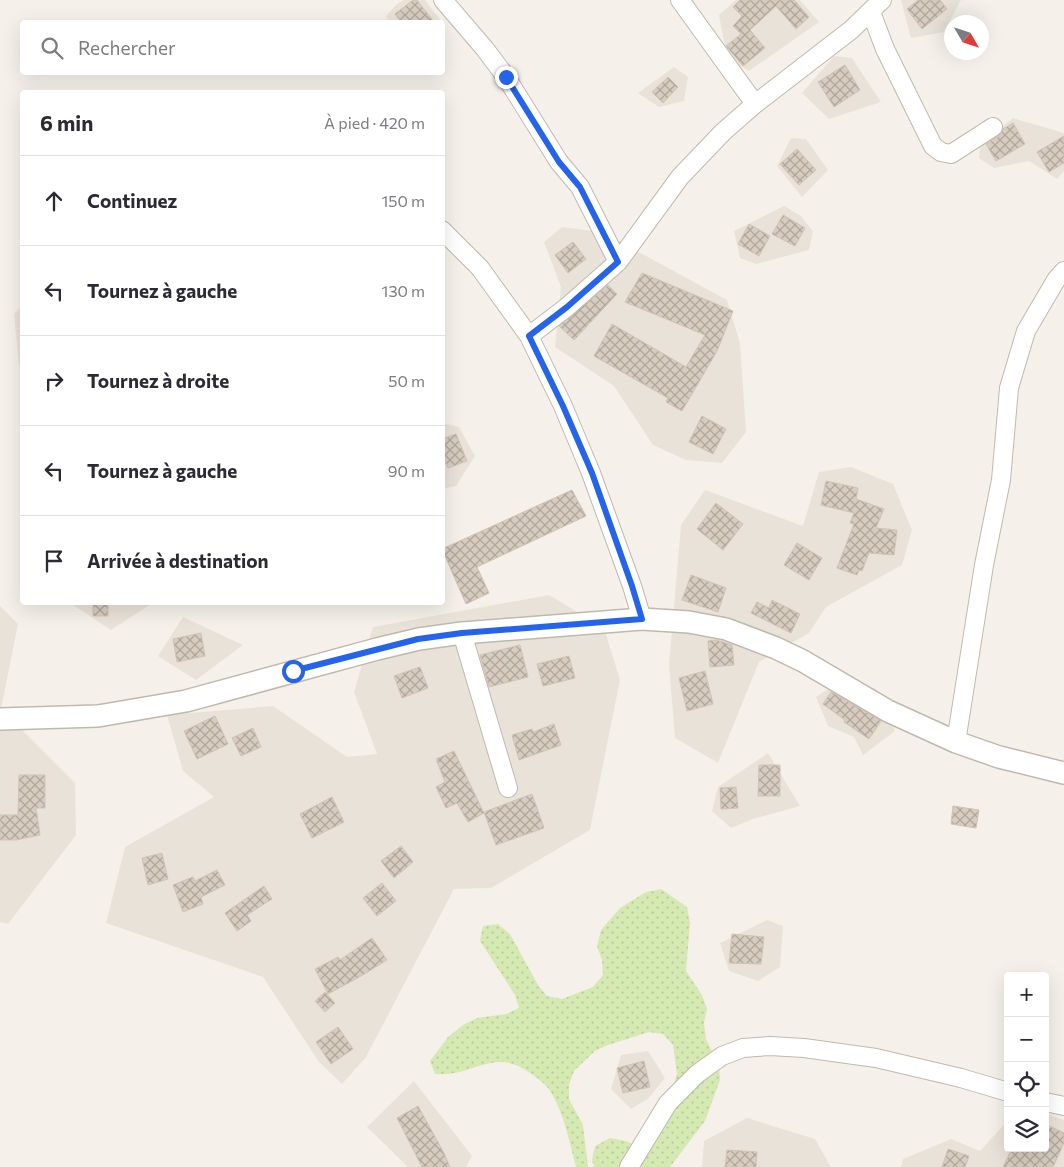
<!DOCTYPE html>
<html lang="fr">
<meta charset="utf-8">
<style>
:root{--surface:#fff;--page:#f7f7f7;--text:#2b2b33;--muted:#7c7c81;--line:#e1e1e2}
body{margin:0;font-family:Commissioner,sans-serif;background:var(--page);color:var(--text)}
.controls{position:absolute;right:15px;bottom:15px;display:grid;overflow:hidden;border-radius:5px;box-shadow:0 5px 20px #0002}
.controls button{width:45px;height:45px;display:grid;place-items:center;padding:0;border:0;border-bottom:1px solid var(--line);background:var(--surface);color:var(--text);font:25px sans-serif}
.compass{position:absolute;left:944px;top:15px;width:45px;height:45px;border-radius:50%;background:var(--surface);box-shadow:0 5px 20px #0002;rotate:129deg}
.stop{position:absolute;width:15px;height:15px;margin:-11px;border:4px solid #2563eb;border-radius:50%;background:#fff}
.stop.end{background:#2563eb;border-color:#fff;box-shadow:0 1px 5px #0008}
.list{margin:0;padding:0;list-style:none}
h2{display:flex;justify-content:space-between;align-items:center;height:65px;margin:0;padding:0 20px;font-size:21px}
h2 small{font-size:16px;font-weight:400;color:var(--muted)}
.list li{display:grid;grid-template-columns:32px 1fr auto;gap:15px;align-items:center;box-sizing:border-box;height:90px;padding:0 20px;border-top:1px solid var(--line)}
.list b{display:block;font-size:19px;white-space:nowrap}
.list em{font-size:16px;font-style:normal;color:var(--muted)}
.icon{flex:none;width:28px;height:28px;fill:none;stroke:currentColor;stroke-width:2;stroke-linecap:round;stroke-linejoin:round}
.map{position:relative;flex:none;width:1064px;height:1167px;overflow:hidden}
.search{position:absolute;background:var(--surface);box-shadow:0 5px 20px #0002;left:20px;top:20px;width:425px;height:55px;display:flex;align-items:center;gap:12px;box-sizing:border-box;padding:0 18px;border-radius:5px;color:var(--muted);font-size:19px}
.panel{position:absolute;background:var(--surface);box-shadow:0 5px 20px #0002;left:20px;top:90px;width:425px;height:515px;border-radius:5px}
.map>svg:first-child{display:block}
.residential{fill:#e9e2d8}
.grass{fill:url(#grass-dots)}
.building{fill:url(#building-cross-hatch);stroke:#d2c3b3}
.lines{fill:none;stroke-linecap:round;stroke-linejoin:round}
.minor-casing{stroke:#c1b8ac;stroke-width:20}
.tertiary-casing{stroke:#c1b8ac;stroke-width:24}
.minor{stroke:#fff;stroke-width:18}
.tertiary{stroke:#fff;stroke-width:21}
.route{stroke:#2563eb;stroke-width:6}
</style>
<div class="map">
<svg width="1064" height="1167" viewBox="0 0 1064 1167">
<defs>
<pattern id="grass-dots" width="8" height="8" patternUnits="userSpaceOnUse" patternTransform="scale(1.25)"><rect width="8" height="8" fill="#d5e9b3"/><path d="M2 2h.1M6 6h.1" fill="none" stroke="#b8c99b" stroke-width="1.8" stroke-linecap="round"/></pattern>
<pattern id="building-cross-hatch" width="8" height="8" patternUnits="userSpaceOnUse" patternTransform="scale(1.25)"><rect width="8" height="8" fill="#d7ccbf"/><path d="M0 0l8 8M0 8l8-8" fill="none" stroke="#b0a79c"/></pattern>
</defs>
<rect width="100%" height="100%" fill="#f5f1ea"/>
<path class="residential" d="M404 0H425L442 22H389L386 16 397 4Z
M736 0H800L819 22 749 71 727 58 719 15Z
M901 0H961L944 32 911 38Z
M834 56 852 58 881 102 829 119 802 93Z
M674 67 688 77 684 101 659 107 638 93Z
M1013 118 1064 133V171L1057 179 1029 161 994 168 979 158 981 142Z
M791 138 806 139 828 170 802 197 777 166Z
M784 206 801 216 813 231 809 250 756 264 740 258 734 231Z
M562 227 602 232 727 300 740 343 746 432 722 463 686 460 653 445 614 386 555 347 561 287 544 242Z
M22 306V370L19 367 14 314Z
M442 423 459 427 475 456 456 486 443 489Z
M851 467 893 484 912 530 902 565 826 607 809 633 759 662 718 763 675 738 669 665 681 525 705 490 803 526 819 472Z
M549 595 604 628 620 680 590 830 491 888 454 889 366 1057 342 1084 319 1062 263 977 106 923 125 847 214 797 183 771 167 715 273 706 347 757 377 754 354 692 373 627Z
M150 602 151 604 111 630 70 603Z
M0 606 18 624 1 709 75 783 76 835 8 924 0 922Z
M183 617 243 645 196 680 158 656Z
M838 682 876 689 895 731 863 755 854 737 828 726 816 697Z
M768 753 800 806 753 819 731 828 712 811 718 787Z
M767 920 783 926 780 967 758 981 729 971 720 943Z
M648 1051 665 1078 648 1099 631 1109 611 1089 621 1055Z
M414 1081 472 1156 466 1167H408L367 1127Z
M1045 1113 1064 1120V1167H901L903 1159 951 1139 980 1151 1008 1120V1148H1045Z
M747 1118 815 1139 831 1167H702L704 1141Z"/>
<path class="grass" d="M661 889 687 907 690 923 686 971 702 995 707 1009 704 1023 706 1039 719 1065 720 1080 705 1121 670 1167H594L592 1160 595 1146 610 1138 626 1141 641 1148 654 1141 664 1130 668 1115V1103L677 1074 673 1045 663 1034 649 1032 608 1045 595 1051 574 1071 569 1085V1099L583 1125 588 1167H576C570 1144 564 1114 552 1094 547 1085 539 1079 530 1073 518 1064 506 1060 491 1063 470 1067 458 1076 435 1074L430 1061 448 1037 463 1025 477 1018 506 1014 519 1008 515 995 480 941 483 926 498 924 510 934 538 985 547 996 562 999 593 987 603 975 602 960 597 946 601 930 620 908 646 892Z"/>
<path class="building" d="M413 0H417L434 22H401L395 14Z
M740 0H794L809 17 796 29 776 6 750 30 765 48 743 66 726 46 741 34 733 26 742 16 733 7Z
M918 0H940L947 9 922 29 907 9Z
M845 65 860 90 834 107 818 82Z
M668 77 678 87 663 103 652 92Z
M1013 123 1025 144 996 161 986 144 999 136 1003 129Z
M1064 136V163L1049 172 1037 152Z
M797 149 816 170 799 185 780 164Z
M783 215 805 228 795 246 772 234Z
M749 224 770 236 759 256 738 244Z
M573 242 586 259 568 273 555 255Z
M642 273 733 311 717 351 682 411 666 402 668 398 594 356 612 324 686 367 705 335 625 302Z
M608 285 617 294 574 340 559 326Z
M702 416 726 429 713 454 689 442Z
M456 434 467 461 448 468 442 455V439Z
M826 481 858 488 856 499 884 509 876 528 897 530 894 555 869 553 862 571 859 570 857 575 837 568 854 524 850 523 854 513 821 505Z
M572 490 586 516 477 567 489 593 466 604 442 549Z
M716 503 743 524 723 550 697 529Z
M797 543 822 558 809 580 784 565Z
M691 575 726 588 718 612 682 600Z
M772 600 800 614 791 633 751 613 757 602 769 608Z
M93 602H108V616H93Z
M201 633 205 656 177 662 173 639Z
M716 640 732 645 734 665 710 667 708 641Z
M520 645 528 677 489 687 480 655Z
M569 656 575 678 543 686 537 664Z
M420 667 428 688 402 698 394 676Z
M705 671 713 704 687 711 679 678Z
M831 692 881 721 869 739 844 722 845 720 823 704Z
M215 716 228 744 197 759 184 731Z
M554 724 561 745 519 760 512 735 532 729 533 732Z
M253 728 261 747 241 756 232 738Z
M454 751 484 813 468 822 457 803 446 808 436 787 445 782 436 759Z
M759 765H780V796H758Z
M19 775H45V808H36L40 835 16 840H0V815H18Z
M736 787 738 808 721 809 720 788Z
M532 794 544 828 496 845 484 812Z
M332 797 344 822 312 838 300 814Z
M953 806 979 810 976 828 951 824Z
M401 846 413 862 394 878 381 861Z
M162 853 168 879 148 885 142 858Z
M217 870 225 885 201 897 203 904 183 912 173 885 193 877 195 881Z
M382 883 396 901 377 916 363 898Z
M264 886 272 899 247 915 251 921 237 931 225 913Z
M732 934 764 937 761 964 729 963Z
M372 938 387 960 361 976 328 994 315 969 338 957 340 960Z
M325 992 335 1003 325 1012 315 1001Z
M338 1027 353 1049 331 1064 316 1042Z
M644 1061 650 1087 623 1093 617 1068Z
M418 1106 444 1153 450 1167H422L397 1118Z
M1045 1124 1064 1133V1143L1053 1167H1003L1012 1148H1045Z
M948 1149 969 1156 965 1167H942Z
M727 1150 757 1152 756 1167H725Z"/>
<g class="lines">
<g class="minor-casing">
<path id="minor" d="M443 0 485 49 506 77 559 162 580 187 618 262
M680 0 755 104
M871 12 885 49 933 146 941 152 951 154 993 127
M442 230 480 268 529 336 563 406 591 473 632 586 642 619
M529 336 567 307 618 262 680 177 723 132 755 104 851 30 882 0
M462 633 508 788
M956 742 984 565 1001 480 1009 388 1026 331 1056 280 1064 271
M1045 1102 1064 1106
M629 1167 668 1103 697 1074 722 1056 743 1048 770 1046 804 1048 876 1058 961 1078 1008 1092"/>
</g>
<g class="tertiary-casing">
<path id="tertiary" d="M0 719 98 716 186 701 377 649 419 639 462 633 642 619 689 622 726 629 776 648 803 661 888 711 956 742 999 757 1064 773"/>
</g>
<use href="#minor" class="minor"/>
<use href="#tertiary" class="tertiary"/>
</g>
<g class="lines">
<path class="route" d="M293 671 418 639 462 633 642 619 632 586 592 473 563 406 529 336 567 307 618 262 580 187 559 162 506 77"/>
</g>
</svg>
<div class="controls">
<button>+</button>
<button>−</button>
<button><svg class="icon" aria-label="locate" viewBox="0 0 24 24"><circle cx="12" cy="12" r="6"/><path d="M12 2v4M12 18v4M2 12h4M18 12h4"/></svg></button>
<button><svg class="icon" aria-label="layers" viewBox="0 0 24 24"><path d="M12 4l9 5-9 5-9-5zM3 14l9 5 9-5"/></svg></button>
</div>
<svg class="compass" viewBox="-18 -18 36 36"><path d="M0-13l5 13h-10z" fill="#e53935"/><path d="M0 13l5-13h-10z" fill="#7c7c81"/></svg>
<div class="stop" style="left:293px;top:671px"></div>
<div class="stop end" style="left:506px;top:77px"></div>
<div class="search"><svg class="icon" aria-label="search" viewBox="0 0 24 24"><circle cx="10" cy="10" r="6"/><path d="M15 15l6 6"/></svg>Rechercher</div>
<section class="panel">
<h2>6 min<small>À pied · 420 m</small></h2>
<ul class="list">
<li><svg class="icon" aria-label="ahead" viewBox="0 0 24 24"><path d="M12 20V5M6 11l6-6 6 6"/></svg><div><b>Continuez</b></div><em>150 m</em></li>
<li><svg class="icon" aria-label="left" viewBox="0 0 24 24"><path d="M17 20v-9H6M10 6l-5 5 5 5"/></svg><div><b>Tournez à gauche</b></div><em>130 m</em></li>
<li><svg class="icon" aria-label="right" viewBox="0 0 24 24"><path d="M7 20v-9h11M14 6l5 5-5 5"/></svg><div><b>Tournez à droite</b></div><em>50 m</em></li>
<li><svg class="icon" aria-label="left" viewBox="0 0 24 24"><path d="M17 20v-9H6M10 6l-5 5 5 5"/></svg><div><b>Tournez à gauche</b></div><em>90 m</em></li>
<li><svg class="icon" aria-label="arrive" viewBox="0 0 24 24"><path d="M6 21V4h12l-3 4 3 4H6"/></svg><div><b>Arrivée à destination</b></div></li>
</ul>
</section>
</div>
